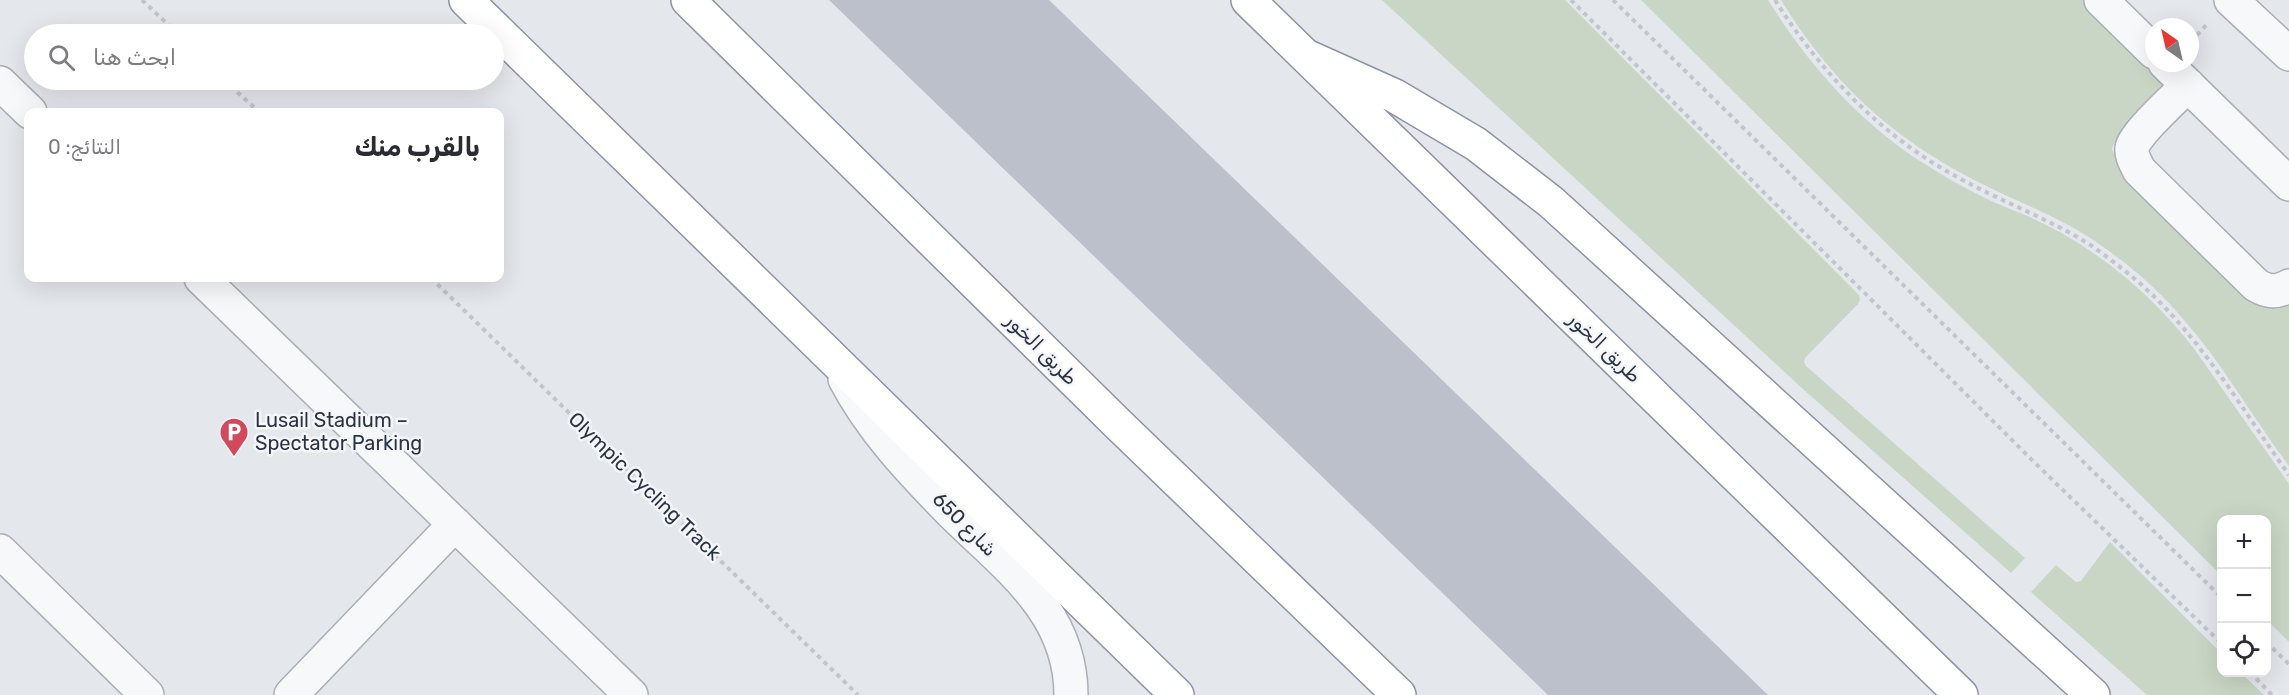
<!DOCTYPE html>
<html lang="ar">
<meta charset="utf-8">
<style>
:root{--surface:#fff;--page:#f7f7f7;--text:#2b2b33;--muted:#7c7c81;--line:#e1e1e2}
body{margin:0;font-family:Rubik,"Noto Sans Arabic",sans-serif;background:var(--page);color:var(--text);direction:rtl}
.controls{position:absolute;right:18px;bottom:18px;display:grid;overflow:hidden;border-radius:12px;box-shadow:0 6px 24px #0002}
.controls button{width:54px;height:54px;display:grid;place-items:center;padding:0;border:0;border-bottom:2px solid var(--line);background:var(--surface);color:var(--text);font:30px sans-serif}
.compass{position:absolute;left:2145px;top:18px;width:54px;height:54px;border-radius:50%;background:var(--surface);box-shadow:0 6px 24px #0002;rotate:326deg}
.list{margin:0;padding:0;list-style:none}
h2{display:flex;justify-content:space-between;align-items:center;height:78px;margin:0;padding:0 24px;font-size:26px}
h2 small{font-size:20px;font-weight:400;color:var(--muted)}
.icon{flex:none;width:33px;height:33px;fill:none;stroke:currentColor;stroke-width:2;stroke-linecap:round;stroke-linejoin:round}
.map{position:relative;flex:none;width:2289px;height:695px;overflow:hidden;direction:ltr}
.search{position:absolute;background:var(--surface);box-shadow:0 6px 24px #0002;left:24px;top:24px;width:480px;height:66px;display:flex;align-items:center;gap:15px;box-sizing:border-box;padding:0 21px;border-radius:33px;color:var(--muted);font-size:22px}
.panel{position:absolute;background:var(--surface);box-shadow:0 6px 24px #0002;left:24px;top:108px;width:480px;height:174px;border-radius:12px;direction:rtl}
.map>svg:first-child{display:block}
.green{fill:#c9d6c5}
.building{fill:#bbc0ca}
.lines{fill:none;stroke-linecap:round;stroke-linejoin:round}
.minor-casing{stroke:#a9aeb7;stroke-width:36}
.highway-casing{stroke:#8b94a3;stroke-width:36}
.path{stroke:#c2c5cb;stroke-width:4;stroke-dasharray:4.5 4.5;stroke-linecap:butt}
.minor{stroke:#f7f8fa;stroke-width:33}
.highway{stroke:#fff;stroke-width:33}
.labels{text-anchor:middle;stroke-width:5;stroke-linejoin:round;paint-order:stroke}
.street-label{font-size:20px;fill:#2b3445;stroke:#f4f6f9}
.poi-label{font-size:20px;fill:#2b3445;stroke:#f4f6f9;text-anchor:start}
</style>
<div class="map">
<svg width="2289" height="695" viewBox="0 0 2289 695">
<rect width="100%" height="100%" fill="#e4e7ec"/>
<path class="green" d="M1382 0H1565L1859 295 1860 300 1858 304 1805 358 1804 362 1806 366 2025 558 2011 573 1803 389Z
M1641 0H1768C1806 61 1853 115 1912 156 1935 171 1959 185 1983 197 2005 208 2028 215 2050 227 2106 256 2157 300 2195 350L2289 484V642L2267 620 2266 520H2222L2221 575Z
M1781 0H2087L2173 82 2114 143 2112 149 2117 161 2289 299V466C2253 418 2223 364 2183 319 2160 291 2132 267 2102 246 2063 218 2017 202 1974 180 1889 136 1831 81 1781 0Z
M2110 542 2221 653 2222 672 2241 673 2264 695H2147L2031 592 2056 565 2076 582 2081 581Z"/>
<path class="building" d="M829 0H1049L1768 695H1548Z"/>
<g class="lines">
<g class="minor-casing">
<path id="minor" d="M2101 0 2154 52
M2231 0 2289 54
M2165 63 2289 184
M0 83 30 112
M2188 85C2177 96 2133 136 2132 148 2131 156 2136 163 2139 170L2256 285C2268 292 2276 293 2289 286
M201 278 631 695
M845 379C871 429 911 471 950 511 1004 565 1071 610 1071 695
M0 551 147 695
M291 695 455 524"/>
</g>
<g class="highway-casing">
<path id="highway" d="M466 0 1177 695
M688 0 1118 424 1399 695
M1248 0 1961 695
M1308 57 1395 96 1476 144 1551 202 2093 695"/>
</g>
<path class="path" d="M142 0 178 34
M1571 0 2034 462 2222 644
M1613 0 2222 598
M1775 0C1822 74 1881 136 1959 178 1999 200 2041 216 2081 239 2096 248 2111 260 2125 271 2192 323 2240 406 2289 475
M2191 42 2208 23
M224 80 259 112
M431 278 858 695
M2266 642 2289 664
M2250 672 2272 695"/>
<use href="#minor" class="minor"/>
<use href="#highway" class="highway"/>
</g>
<defs>
<g id="parking-pin" transform="scale(1.5)"><path d="M0 17L-7.5 6A9.5 9.5 0 1 1 7.5 6Z" fill="#d1495b" stroke="#f4f6f9"/><path d="M-3.5-5.5H1a3.5 3.5 0 0 1 0 7H-1V5.5H-3.5ZM-1-3.4V-.6H.8a1.4 1.4 0 0 0 0-2.8Z" fill="#fff"/></g>
</defs>
<g fill-rule="evenodd">
<use href="#parking-pin" x="234" y="432"/>
</g>
<g class="labels">
<g class="street-label">
<text transform="translate(1605 347) rotate(44)" y="7">طريق الخور</text>
<text transform="translate(1042 349) rotate(45)" y="7">طريق الخور</text>
<text transform="translate(645 486) rotate(44)" y="7">Olympic Cycling Track</text>
<text transform="translate(965 524) rotate(45)" y="7">شارع 650</text>
</g>
<g class="poi-label">
<text x="255" y="427">Lusail Stadium –<tspan x="255" dy="23">Spectator Parking</tspan></text>
</g>
</g>
</svg>
<div class="controls">
<button>+</button>
<button>−</button>
<button><svg class="icon" aria-label="locate" viewBox="0 0 24 24"><circle cx="12" cy="12" r="6"/><path d="M12 2v4M12 18v4M2 12h4M18 12h4"/></svg></button>
</div>
<svg class="compass" viewBox="-18 -18 36 36"><path d="M0-13l5 13h-10z" fill="#e53935"/><path d="M0 13l5-13h-10z" fill="#7c7c81"/></svg>
<div class="search"><svg class="icon" aria-label="search" viewBox="0 0 24 24"><circle cx="10" cy="10" r="6"/><path d="M15 15l6 6"/></svg>ابحث هنا</div>
<section class="panel">
<h2>بالقرب منك<small>النتائج: 0</small></h2>
<ul class="list">
</ul>
</section>
</div>
